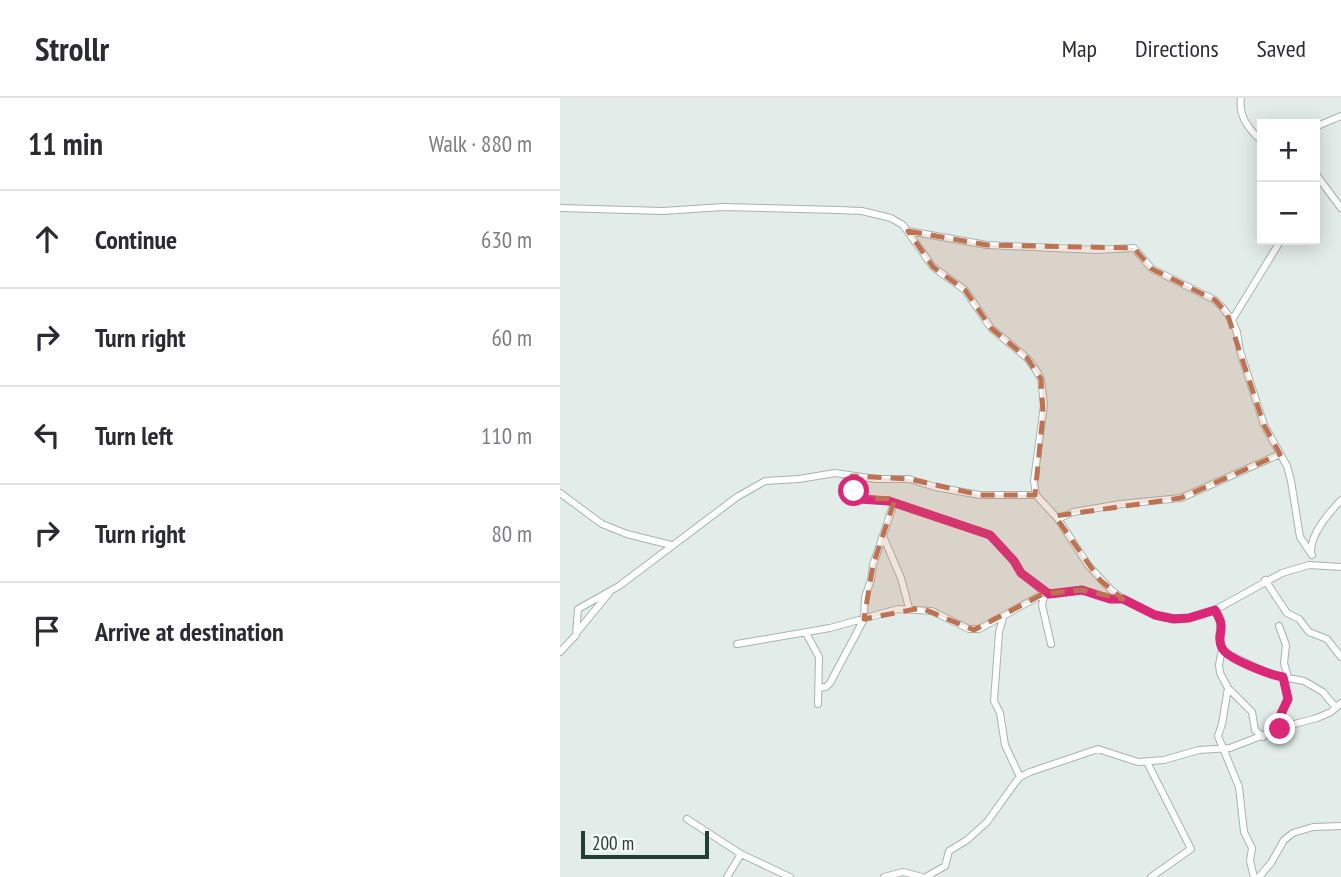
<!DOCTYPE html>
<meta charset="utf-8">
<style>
:root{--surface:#fff;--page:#f7f7f7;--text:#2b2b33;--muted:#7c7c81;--line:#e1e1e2}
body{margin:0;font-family:"PT Sans Narrow",sans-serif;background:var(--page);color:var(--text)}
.controls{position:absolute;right:21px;top:21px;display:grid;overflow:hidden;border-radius:0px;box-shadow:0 4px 18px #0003}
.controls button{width:63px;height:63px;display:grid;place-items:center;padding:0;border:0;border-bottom:2px solid var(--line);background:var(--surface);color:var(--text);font:35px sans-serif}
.scale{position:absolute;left:21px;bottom:18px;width:128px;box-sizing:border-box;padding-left:7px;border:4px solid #223e37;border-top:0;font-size:19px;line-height:24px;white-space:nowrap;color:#223e37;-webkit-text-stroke:5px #f3f9f6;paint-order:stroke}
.stop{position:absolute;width:21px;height:21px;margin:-16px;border:5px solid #db2777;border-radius:50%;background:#fff}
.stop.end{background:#db2777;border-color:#fff;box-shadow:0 2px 7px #0008}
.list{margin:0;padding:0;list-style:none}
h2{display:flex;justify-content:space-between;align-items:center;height:91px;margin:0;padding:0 28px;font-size:30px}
h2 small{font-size:23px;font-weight:400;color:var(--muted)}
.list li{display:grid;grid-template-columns:46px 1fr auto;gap:21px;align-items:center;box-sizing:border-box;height:98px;padding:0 28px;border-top:2px solid var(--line)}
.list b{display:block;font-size:26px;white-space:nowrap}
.list em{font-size:23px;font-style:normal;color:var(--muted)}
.icon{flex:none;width:38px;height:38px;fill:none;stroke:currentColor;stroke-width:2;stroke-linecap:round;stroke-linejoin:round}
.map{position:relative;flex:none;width:781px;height:779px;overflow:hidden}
header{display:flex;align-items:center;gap:42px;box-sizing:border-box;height:98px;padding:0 35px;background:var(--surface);border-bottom:2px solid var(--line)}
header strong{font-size:33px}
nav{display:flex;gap:38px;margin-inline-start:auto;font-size:24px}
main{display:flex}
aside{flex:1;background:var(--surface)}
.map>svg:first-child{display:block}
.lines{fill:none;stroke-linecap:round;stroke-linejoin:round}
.minor-casing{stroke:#a5b4af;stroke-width:8}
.minor{stroke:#fff;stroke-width:6}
.route{stroke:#db2777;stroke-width:9}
.marked{fill:#be7252;fill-opacity:0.2;stroke:#be7252;stroke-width:5;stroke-dasharray:14 9;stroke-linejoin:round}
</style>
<header>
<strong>Strollr</strong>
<nav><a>Map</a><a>Directions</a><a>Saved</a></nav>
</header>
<main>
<aside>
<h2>11 min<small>Walk · 880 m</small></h2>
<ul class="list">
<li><svg class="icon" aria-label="ahead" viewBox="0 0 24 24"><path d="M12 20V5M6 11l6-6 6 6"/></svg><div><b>Continue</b></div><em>630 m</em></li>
<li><svg class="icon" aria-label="right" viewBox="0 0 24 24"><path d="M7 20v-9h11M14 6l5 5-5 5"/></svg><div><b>Turn right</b></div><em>60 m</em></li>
<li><svg class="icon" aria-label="left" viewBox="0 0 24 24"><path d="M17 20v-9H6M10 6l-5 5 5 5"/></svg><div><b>Turn left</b></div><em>110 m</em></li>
<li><svg class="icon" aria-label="right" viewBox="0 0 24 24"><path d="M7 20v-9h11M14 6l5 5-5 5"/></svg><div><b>Turn right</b></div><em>80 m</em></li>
<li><svg class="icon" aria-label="arrive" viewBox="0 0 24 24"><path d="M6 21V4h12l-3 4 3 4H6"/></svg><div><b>Arrive at destination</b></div></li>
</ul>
</aside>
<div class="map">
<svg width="781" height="779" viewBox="0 0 781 779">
<rect width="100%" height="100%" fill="#e2ece8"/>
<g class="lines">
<g class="minor-casing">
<path id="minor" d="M681 0C678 18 689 32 702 43
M755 29 781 18
M755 75 781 110
M0 110 103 113 163 109 278 112 302 113 331 120 343 127 373 169 405 192 431 230 467 260 476 272 481 281 484 307 474 383 476 397 498 421 528 467 551 492 563 501 595 517 605 520H629L655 512 722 475 749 467 781 469
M348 133 427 147 536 152 574 150 592 171 655 202 662 209 672 222 677 234 680 253 704 327 727 368 731 383 740 439 752 457
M672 222 721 142
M292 378 294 393 300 401 329 403 430 437 454 463 461 475 485 495 493 496 522 492 550 501H563
M0 395 42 426 67 436 111 447
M498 421 513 414 561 406 621 400 720 356
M323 438 341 480 349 510
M751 455C750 436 769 415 781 402
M705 482 727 515 739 521 749 534 767 541 781 559
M485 495 482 507 491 546
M655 512 661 525 659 539 662 551 659 567 660 575 668 590 692 614 695 632 703 639
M443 520 439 534 434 603 440 615 445 647 460 679
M719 528 726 547 724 565 728 579
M18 533 49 495
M246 535 259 559 258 606
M177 546 270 530 338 511 372 513 409 531H419L485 495
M662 551 670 557 712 577 744 583 763 594 776 610
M0 554 16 537 18 511 59 488 177 399 205 383 239 381 275 375 316 381H349L375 389 420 397H476
M258 590 266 589 270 585 304 521 305 499 311 482 313 467 334 405
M668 590 662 626 658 638 679 689 684 734 692 750 690 763 694 779
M720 631 721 616 728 601 723 579
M587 664 631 751 591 779
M127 721 181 756 230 779
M167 779 181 756
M324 779 343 774 362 779
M366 779 385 768 389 753 407 742 427 724 455 685 460 679 470 674 538 651 578 664 604 662 639 652 670 650 727 628 757 620 771 614 781 605
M699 779 711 765 724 742 733 735 753 729 781 728"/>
</g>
<use href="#minor" class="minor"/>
</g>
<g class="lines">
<path class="route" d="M294 393 300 401 329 403 430 437 454 463 461 475 489 496 522 492 550 501H563L595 517 614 521 629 520 655 512C657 516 661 522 661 527 662 536 657 541 662 550 667 561 711 577 723 579L728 601 721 616 720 631"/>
</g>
<path class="marked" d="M348 133 427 147 574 150 592 171 655 202 667 215 704 327 720 356 621 400 495 418 540 482 563 501 522 492 483 496 414 532 361 510 304 521 313 467 335 401 299 400 292 378 349 381 420 397H475L483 316 481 281 467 260 431 230 405 192 373 169Z"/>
</svg>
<div class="controls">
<button>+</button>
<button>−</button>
</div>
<div class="scale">200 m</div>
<div class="stop" style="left:294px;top:393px"></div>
<div class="stop end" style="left:720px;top:631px"></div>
</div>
</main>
